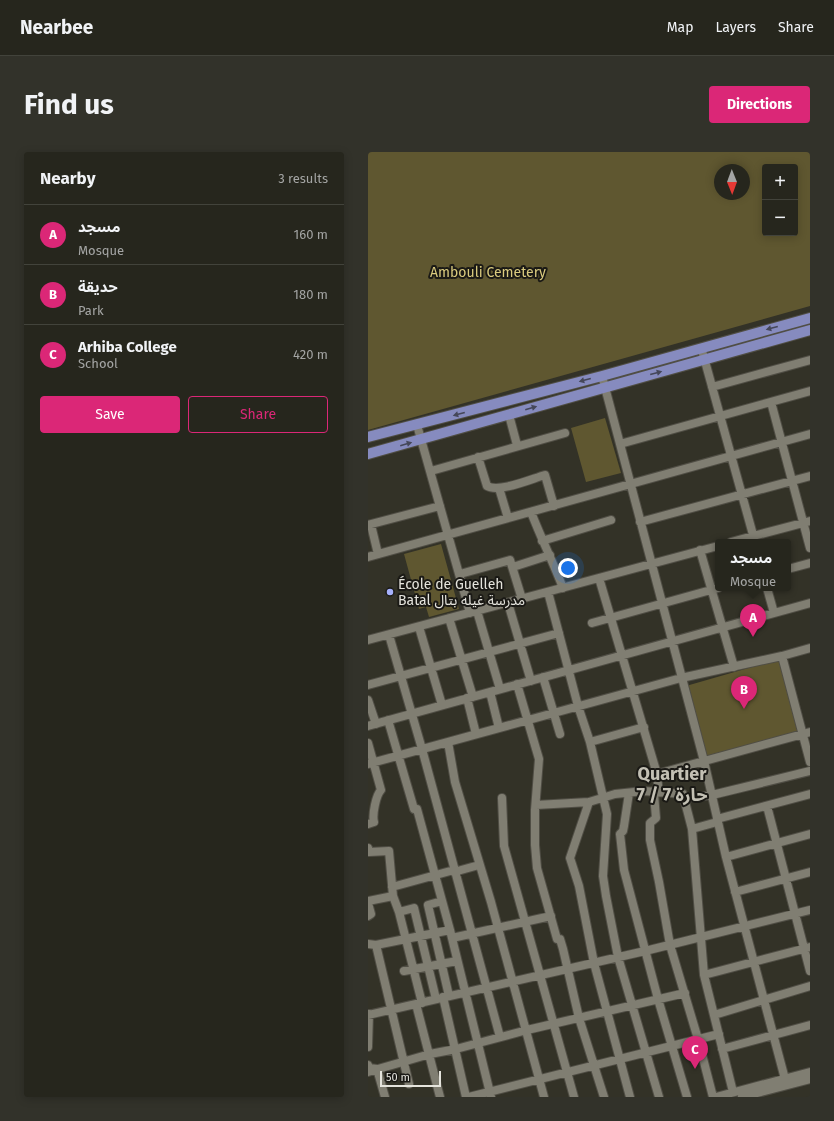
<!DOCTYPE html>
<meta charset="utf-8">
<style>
:root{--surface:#26261d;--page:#32322a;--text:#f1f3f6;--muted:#a4a5a4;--line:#42433b;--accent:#db2777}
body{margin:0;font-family:"Fira Sans","Noto Sans Arabic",sans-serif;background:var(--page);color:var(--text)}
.controls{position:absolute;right:12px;top:12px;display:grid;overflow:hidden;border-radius:4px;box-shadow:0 2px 10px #0003}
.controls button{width:36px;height:36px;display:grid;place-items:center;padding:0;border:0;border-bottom:1px solid var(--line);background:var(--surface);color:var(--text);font:20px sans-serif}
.compass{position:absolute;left:346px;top:12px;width:36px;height:36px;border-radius:50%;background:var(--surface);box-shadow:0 2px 10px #0003;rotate:179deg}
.scale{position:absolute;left:12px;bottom:10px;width:61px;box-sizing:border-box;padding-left:4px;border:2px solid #e5e4dd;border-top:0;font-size:11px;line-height:14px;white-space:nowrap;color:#e5e4dd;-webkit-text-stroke:3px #1a1915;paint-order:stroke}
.you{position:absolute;left:200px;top:416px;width:14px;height:14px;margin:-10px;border:3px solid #fff;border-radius:50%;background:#1a73e8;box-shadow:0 0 0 6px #1a73e833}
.badge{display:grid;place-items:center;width:26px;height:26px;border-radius:50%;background:var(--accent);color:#fff;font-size:13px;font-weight:700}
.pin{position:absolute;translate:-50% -33px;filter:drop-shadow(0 1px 2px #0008)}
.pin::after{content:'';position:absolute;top:21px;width:14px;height:12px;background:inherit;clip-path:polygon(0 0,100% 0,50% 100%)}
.popup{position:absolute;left:347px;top:387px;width:76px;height:52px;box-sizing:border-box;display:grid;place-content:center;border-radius:4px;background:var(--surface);filter:drop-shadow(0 1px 3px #0005);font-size:13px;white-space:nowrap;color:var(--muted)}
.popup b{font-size:15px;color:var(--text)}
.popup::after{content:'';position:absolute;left:50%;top:100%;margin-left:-8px;border:8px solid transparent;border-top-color:var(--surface)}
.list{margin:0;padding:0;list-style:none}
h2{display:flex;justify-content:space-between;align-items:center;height:52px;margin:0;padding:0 16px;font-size:17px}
h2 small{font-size:13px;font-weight:400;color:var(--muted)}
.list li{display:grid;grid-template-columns:26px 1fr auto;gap:12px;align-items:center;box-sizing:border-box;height:60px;padding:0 16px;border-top:1px solid var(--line)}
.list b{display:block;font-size:15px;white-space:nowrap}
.list p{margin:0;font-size:13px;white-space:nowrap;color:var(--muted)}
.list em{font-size:13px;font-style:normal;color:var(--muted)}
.actions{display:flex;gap:8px;padding:12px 16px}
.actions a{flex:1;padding:9px 0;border:1px solid var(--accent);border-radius:4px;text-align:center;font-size:14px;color:var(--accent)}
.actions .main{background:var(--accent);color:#fff}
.map{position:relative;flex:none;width:442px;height:945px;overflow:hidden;border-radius:4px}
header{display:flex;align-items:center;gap:24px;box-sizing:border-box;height:56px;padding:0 20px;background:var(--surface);border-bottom:1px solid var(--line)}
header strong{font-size:19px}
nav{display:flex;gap:22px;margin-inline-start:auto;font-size:14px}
.intro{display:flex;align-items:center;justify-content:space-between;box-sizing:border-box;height:96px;padding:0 24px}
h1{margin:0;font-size:28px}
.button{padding:10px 18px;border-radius:4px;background:var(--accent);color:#fff;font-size:14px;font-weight:700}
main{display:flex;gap:24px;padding:0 24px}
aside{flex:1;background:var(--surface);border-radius:4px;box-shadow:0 2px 10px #0003}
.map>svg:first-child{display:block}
.green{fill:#5f5730;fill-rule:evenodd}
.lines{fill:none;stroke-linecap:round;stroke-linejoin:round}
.minor-casing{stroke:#504e45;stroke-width:10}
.major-casing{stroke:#504e45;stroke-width:12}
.minor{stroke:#807e72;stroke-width:8}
.major{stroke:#868bbf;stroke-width:10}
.oneway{fill:#454759}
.poi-dot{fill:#a6b1fc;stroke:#1a1915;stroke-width:1.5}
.labels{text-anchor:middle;stroke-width:4;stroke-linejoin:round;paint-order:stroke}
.park-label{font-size:14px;fill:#dacb7e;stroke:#1a1915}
.poi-label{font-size:14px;fill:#e5e4dd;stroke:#1a1915;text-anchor:start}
.district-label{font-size:18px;font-weight:bold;fill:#c3c0b4;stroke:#1a1915}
</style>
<header>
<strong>Nearbee</strong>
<nav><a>Map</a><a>Layers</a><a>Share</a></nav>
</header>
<div class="intro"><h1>Find us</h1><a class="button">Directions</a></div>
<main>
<aside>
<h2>Nearby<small>3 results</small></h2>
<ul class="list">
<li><span class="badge">A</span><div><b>مسجد</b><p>Mosque</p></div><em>160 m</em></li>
<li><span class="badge">B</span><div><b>حديقة</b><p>Park</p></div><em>180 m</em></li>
<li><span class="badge">C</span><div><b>Arhiba College</b><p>School</p></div><em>420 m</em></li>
</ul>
<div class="actions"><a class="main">Save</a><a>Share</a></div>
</aside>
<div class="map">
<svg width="442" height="945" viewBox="0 0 442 945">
<rect width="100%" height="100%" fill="#333227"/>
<path class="green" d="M0 0H442V154L0 278ZM397 15H427V81H397ZM352 18H376V42H352Z
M237 266 253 321 218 330 203 276Z
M73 392 91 457 61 465 58 455 51 457 36 402Z
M415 506 434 580 340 608 318 534Z"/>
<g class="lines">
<g class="minor-casing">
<path id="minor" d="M335 202 387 390
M234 224 336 609 358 705 417 927
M344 235 442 208
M403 250 442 396
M141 263 149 293
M49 273 102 461
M252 292 442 239
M110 305 119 334C131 341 163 327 177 323L186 354
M63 319 197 281
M131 336 140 366
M163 360C173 386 185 410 195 436
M272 370 442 324
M0 373 72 354
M3 373 10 402
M174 389 243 368
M363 390 442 369
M332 398 366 515
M0 405 442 282
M145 415 182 403
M420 417 442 411
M92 422 142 408 154 447
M231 426 289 622 290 633 286 642 288 666 282 671V688L291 730 302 793 330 887 345 945
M399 436 406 461
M180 440 210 554 222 590 239 662 235 724 238 744 250 805 291 945
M140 451 163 529
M109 459 132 537
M81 466 105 545
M224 471 350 436
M51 475 74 553
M21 483 54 597 132 885
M0 488 350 394
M414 504 442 610
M175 525 192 582
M149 532 171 607 167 658V693L169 716 189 787H192L195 797 211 866 236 945
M0 533 191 481
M122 540 131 576
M99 546 108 582
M0 548 8 572
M20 568 46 657H49L82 778 123 945
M0 574 442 451
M80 590 87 630 123 750 176 945
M222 590 276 575
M0 591 13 638C8 643 4 663 6 670L0 672
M0 612 313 526 414 504 442 496
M289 622 442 580
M261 641 256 674 255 679 252 682 256 718 290 847 319 945
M134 646 136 694 206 945
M316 646 324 677 336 823 365 940
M221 650 202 706 211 734 226 811 262 945
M168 653 221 650 247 642 276 639 315 642 316 646 344 643 442 619
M399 654 442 819
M349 667 442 642
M324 677 349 670
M0 696 1 700 21 699 25 744
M358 705 442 682
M86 720 111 713
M24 735 86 718
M367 740 442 720
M0 749 25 744 31 760 46 756 68 847
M74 749 60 753 81 844
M0 751 3 762 0 764
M31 760 54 851
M84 786 183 764
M0 792 8 793
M36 819 89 809
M336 823 442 795
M75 845 98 945
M48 852 72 945
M0 863 277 799 442 758
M346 863 442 834
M0 895 1 862
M354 897 442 873
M0 913 1 916 9 917 17 945
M0 920 62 902 88 897 159 878 317 841
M41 932 8 793 82 778
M101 945 351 882
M348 945 442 920
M374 945 442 927"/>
</g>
<g class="major-casing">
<path id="major" d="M0 285 234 224 442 166
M0 302 442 178"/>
</g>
<use href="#minor" class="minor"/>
<use href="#major" class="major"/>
</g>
<defs><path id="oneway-solid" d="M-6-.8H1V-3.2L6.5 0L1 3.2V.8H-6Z"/></defs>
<g class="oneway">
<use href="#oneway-solid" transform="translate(404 176) rotate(165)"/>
<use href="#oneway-solid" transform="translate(288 221) rotate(-15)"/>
<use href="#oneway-solid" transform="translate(217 228) rotate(165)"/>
<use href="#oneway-solid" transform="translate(163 256) rotate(-16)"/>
<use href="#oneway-solid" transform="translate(91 262) rotate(165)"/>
<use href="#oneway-solid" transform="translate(38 292) rotate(-16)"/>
</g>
<circle class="poi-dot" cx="22" cy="440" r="4"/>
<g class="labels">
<g class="park-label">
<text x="120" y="125">Ambouli Cemetery</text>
</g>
<g class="poi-label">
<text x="30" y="437">École de Guelleh<tspan x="30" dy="16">Batal مدرسة غيله بتال</tspan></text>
</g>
<g class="district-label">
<text x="304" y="628">Quartier<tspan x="304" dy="21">7 / حارة 7</tspan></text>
</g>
</g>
</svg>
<div class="controls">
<button>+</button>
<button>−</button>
</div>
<svg class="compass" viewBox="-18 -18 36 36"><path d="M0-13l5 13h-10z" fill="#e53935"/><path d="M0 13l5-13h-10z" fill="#a4a5a4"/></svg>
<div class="scale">50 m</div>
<div class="you"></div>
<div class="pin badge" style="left:385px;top:485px">A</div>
<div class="popup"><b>مسجد</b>Mosque</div>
<div class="pin badge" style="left:376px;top:557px">B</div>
<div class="pin badge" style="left:327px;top:917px">C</div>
</div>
</main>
